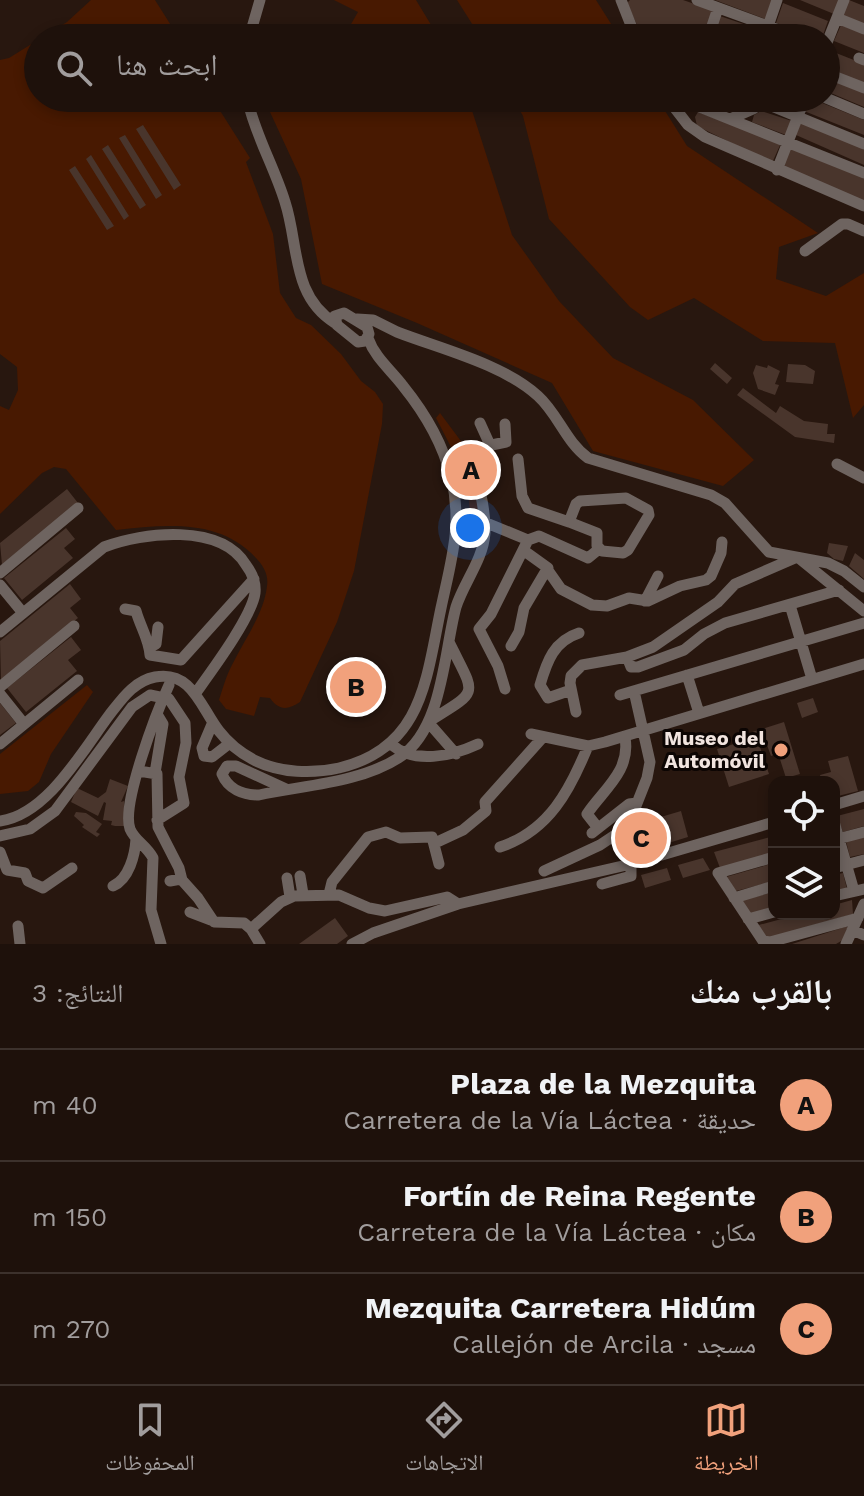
<!DOCTYPE html>
<html lang="ar">
<meta charset="utf-8">
<style>
:root{--surface:#1e110b;--page:#261a14;--text:#f1f3f6;--muted:#a19d9d;--line:#3c312c;--accent:#f1a17c}
body{margin:0;font-family:"Work Sans","Noto Naskh Arabic",sans-serif;background:var(--page);color:var(--text);direction:rtl}
.controls{position:absolute;right:24px;bottom:24px;display:grid;overflow:hidden;border-radius:16px;box-shadow:0 4px 12px #0003}
.controls button{width:72px;height:72px;display:grid;place-items:center;padding:0;border:0;border-bottom:2px solid var(--line);background:var(--surface);color:var(--text);font:40px sans-serif}
.you{position:absolute;left:470px;top:528px;width:28px;height:28px;margin:-20px;border:6px solid #fff;border-radius:50%;background:#1a73e8;box-shadow:0 0 0 12px #1a73e833}
.badge{display:grid;place-items:center;width:52px;height:52px;border-radius:50%;background:var(--accent);color:#111;font-size:26px;font-weight:700}
.pin{position:absolute;translate:-50% -50%;border:4px solid #fff;box-shadow:0 2px 8px #0006}
.list{margin:0;padding:0;list-style:none}
h2{display:flex;justify-content:space-between;align-items:center;height:104px;margin:0;padding:0 32px;font-size:34px}
h2 small{font-size:26px;font-weight:400;color:var(--muted)}
.list li{display:grid;grid-template-columns:52px 1fr auto;gap:24px;align-items:center;box-sizing:border-box;height:112px;padding:0 32px;border-top:2px solid var(--line)}
.list b{display:block;font-size:30px;white-space:nowrap}
.list p{margin:0;font-size:26px;white-space:nowrap;color:var(--muted)}
.list em{font-size:26px;font-style:normal;color:var(--muted)}
.icon{flex:none;width:44px;height:44px;fill:none;stroke:currentColor;stroke-width:2;stroke-linecap:round;stroke-linejoin:round}
.map{position:relative;flex:none;width:864px;height:944px;overflow:hidden;direction:ltr}
.search{position:absolute;background:var(--surface);box-shadow:0 4px 12px #0003;left:24px;right:24px;top:24px;height:88px;display:flex;align-items:center;gap:20px;box-sizing:border-box;padding:0 28px;border-radius:44px;color:var(--muted);font-size:30px}
.sheet{height:440px;background:var(--surface)}
nav{display:flex;justify-content:space-around;align-items:center;box-sizing:border-box;height:112px;border-top:2px solid var(--line);background:var(--surface);font-size:22px;color:var(--muted)}
nav a{display:grid;justify-items:center;gap:4px}
nav .on{color:var(--accent)}
.map>svg:first-child{display:block}
.green{fill:#481901}
.building{fill:#49352c}
.lines{fill:none;stroke-linecap:round;stroke-linejoin:round}
.minor{stroke:#6e6460;stroke-width:11}
.poi-dot{fill:#f1a17c;stroke:#0c0503;stroke-width:3}
.labels{text-anchor:middle;stroke-width:6;stroke-linejoin:round;paint-order:stroke}
.poi-label{font-size:20px;font-weight:bold;fill:#f1e4df;stroke:#0c0503;text-anchor:end}
</style>
<div class="map">
<svg width="864" height="944" viewBox="0 0 864 944">
<rect width="100%" height="100%" fill="#28170f"/>
<path class="green" d="M91 0H155L179 38H41L67 22Z
M334 0H416L439 38H343L358 12Z
M457 0H596L620 38H481Z
M38 40V98H212L250 158 246 162 273 234 280 293 296 318 311 325 341 354 361 381 375 392 383 404 382 424 354 571 337 622 300 702C288 710 279 711 270 698L260 697 254 716 226 709 219 700C223 688 226 676 232 665 244 640 264 614 267 586 269 575 263 565 256 558 219 518 165 525 116 530L66 469 54 467 42 473 0 514V406L9 410 18 390 17 367 0 354V60L9 58Z
M268 98H468L512 235 559 301 613 358 693 400 754 460 723 486 593 451 552 383 417 323 322 284 301 179 270 112Z
M513 98H657L687 146 818 233 779 247 776 279 826 296 864 273V405L853 418 835 343 763 341 694 298 648 320 630 307 549 219 523 116Z
M440 413 478 464 490 518 471 520 466 476 436 418Z
M87 685 93 692 51 754 39 782 28 791 0 794V754Z"/>
<path class="building" d="M630 0H683L715 11 706 38H643L627 3Z
M715 0H773L765 19Z
M800 0H839L834 14Z
M849 0 864 6V24L842 16Z
M783 3 828 21 822 38 776 23Z
M720 16 761 30 758 38H740L715 29Z
M841 25 864 34V53L834 41Z
M831 51 864 64V83L826 68Z
M826 77 864 92V107L826 91Z
M768 98H799L794 109Z
M810 98 864 120V135L804 111Z
M761 111 792 121 786 135 752 122 754 115Z
M698 112 781 143 772 163 697 126 695 117Z
M801 122 864 149V165L796 135Z
M143 125 181 185 174 190 136 129Z
M125 135 162 195 156 199 119 138Z
M108 145 146 205 140 209 102 149Z
M791 146 864 178V202L782 166Z
M91 155 129 216 124 220 86 159Z
M75 166 114 226 107 230 69 170Z
M715 363 732 378 727 384 710 369Z
M788 364 805 365 815 371 813 384 786 382Z
M756 365 767 368 768 365 780 371 775 384 779 385 775 395 758 389 753 373Z
M743 388 776 413 780 406 804 421 828 424 827 434H835L834 443 795 437 737 395Z
M67 489 78 503 2 565 0 543Z
M66 528 75 539 64 548 73 558 22 600 4 578Z
M829 543 848 546 843 561 834 559 827 553Z
M855 553 864 560V579L849 566Z
M70 584 81 599 70 608 78 618 1 680 0 641Z
M71 637 81 650 68 660 77 671 26 712 7 688Z
M349 688a8 8 0 1 1 16 0a8 8 0 1 1-16 0Z
M813 698 818 712 802 718 797 703Z
M0 703 16 723 0 735Z
M784 722 800 774 786 778 778 753 771 756 767 745 760 747 769 774 729 787 717 749 751 739 749 733Z
M848 756 858 791 834 797V782H822L820 775 831 772 828 761Z
M110 779 128 786 121 802 124 801V826H115L111 825 112 821 103 820 106 803 104 802 98 816 71 802 77 788 98 798 106 792Z
M864 809V826L843 832 837 816Z
M681 811 688 837 652 848 644 822Z
M76 812 86 813 102 824 96 832 100 834 97 837 82 827 84 825 74 816Z
M643 824 650 849 640 852 632 827Z
M774 836V854L720 868 714 852Z
M864 836V854L850 857 846 841Z
M703 858 710 870 683 878 678 865Z
M774 863V881L736 891 726 877Z
M667 868 671 880 645 888 641 875Z
M843 873 847 889 834 893V875Z
M774 892V909L749 916 742 900Z
M852 900 853 914 765 939 755 926 800 914H834V905Z
M335 918 348 936 337 944H299Z
M848 926 843 940 836 944H792Z"/>
<g class="lines">
<path class="minor" d="M621 0 636 38
M697 0 801 38
M837 18 864 29
M249 38 260 0
M708 38 718 8
M764 38 777 0
M826 45 844 0
M859 58 864 60
M826 73 864 88
M247 98C255 135 274 166 285 202 299 244 291 296 335 323
M667 98 688 125 705 137 864 206
M677 98 864 173
M826 98 864 114
M764 103 864 144
M730 119 753 109 768 98
M777 170 805 98
M805 251 842 224H848L864 231
M344 313 367 327 369 334 365 341 358 342 337 325 335 316Z
M357 319 373 320 397 332C441 349 503 364 538 396 558 414 566 442 588 458L711 495 725 503 769 552 828 563 844 571 864 587
M480 423 490 445
M518 459 522 496 528 508 569 522 576 504 580 501 626 498 648 510 649 515 628 550 623 553 602 551 597 546V533L569 522
M837 464 864 478
M450 473 474 461 487 446 506 442 505 424
M458 525 489 524 528 540 539 536 588 558 599 549
M523 550 548 568
M800 559 864 611
M0 573 78 508
M0 585 23 613
M645 601 658 576
M790 605 812 679
M125 609 136 611C140 626 149 639 150 655L181 660 254 579
M0 632 104 547C143 532 221 523 246 565 252 573 256 583 255 593 252 617 210 673 195 694
M449 642C476 697 481 689 428 722L456 754
M511 646 519 632 524 608 547 569 561 589 592 605 607 606 629 598 648 601 680 586 706 580 711 576 721 553 722 542
M149 648 156 644 158 627
M627 657 631 667H638L684 650 704 634 725 623 839 590
M687 675 699 713
M0 687 74 626
M505 689 498 666 479 629 491 614 528 540
M571 690 548 698 540 685C547 661 554 641 579 633
M634 691 650 762 647 778 630 821 640 862
M0 694 24 724
M620 695 864 623
M576 712 570 683 571 676 582 665 627 657 653 647 718 602 735 584 795 558
M213 722 202 748 204 756 212 757 230 743
M531 734 588 746 605 742 864 664
M0 744 78 680
M391 744C414 765 452 756 478 744
M139 771 157 774 158 827 179 868 182 880
M155 773 163 724 157 714
M286 789 236 766H227L222 774C228 789 243 795 259 795 305 785 360 783 400 757 443 729 444 651 456 607 464 582 483 560 485 533 486 510 478 484 474 461
M834 805 864 796
M0 821C47 815 83 750 110 714 122 699 134 681 155 677 192 670 201 708 219 731 229 744 242 754 256 761 281 773 312 774 339 768 423 748 426 679 441 608 451 561 463 524 451 477 443 444 424 412 403 386 391 370 375 358 368 338
M835 825 854 891
M598 828 587 814C603 790 631 771 625 738
M592 833 629 804 637 803
M0 836 30 829 55 811 132 707 150 695 169 699 185 723 186 743 179 777 184 803 157 820
M834 840 864 832
M435 843 463 830 486 811 485 802 543 737
M500 847C549 831 570 790 588 746
M0 852 7 870 25 873 28 881 43 888 72 868
M774 857 718 873 763 941 770 942 858 918
M834 868 864 860
M544 871 600 845 630 825
M300 876 303 894
M287 878 290 897
M170 881 181 879 198 898 214 922 244 923 251 929
M602 884 631 876V864
M113 886C129 879 135 855 136 839
M329 894 332 882 368 837 386 832 400 838 432 837 439 864
M834 896 864 889
M734 898 774 886
M190 912 211 920
M748 919 774 912
M18 926 20 944
M251 929 281 902 294 896 339 895 369 908 385 911 447 897 458 904
M251 929 260 944
M852 930 864 935
M161 944 151 910 153 858C147 846 135 841 130 829 121 804 157 711 169 685
M352 944 373 933 458 904 631 864 774 822
M846 944 864 904"/>
</g>
<circle class="poi-dot" cx="781" cy="750" r="8"/>
<g class="labels">
<g class="poi-label">
<text x="765" y="745">Museo del<tspan x="765" dy="23">Automóvil</tspan></text>
</g>
</g>
</svg>
<div class="controls">
<button><svg class="icon" aria-label="locate" viewBox="0 0 24 24"><circle cx="12" cy="12" r="6"/><path d="M12 2v4M12 18v4M2 12h4M18 12h4"/></svg></button>
<button><svg class="icon" aria-label="layers" viewBox="0 0 24 24"><path d="M12 4l9 5-9 5-9-5zM3 14l9 5 9-5"/></svg></button>
</div>
<div class="you"></div>
<div class="pin badge" style="left:471px;top:470px">A</div>
<div class="pin badge" style="left:356px;top:687px">B</div>
<div class="pin badge" style="left:641px;top:838px">C</div>
<div class="search"><svg class="icon" aria-label="search" viewBox="0 0 24 24"><circle cx="10" cy="10" r="6"/><path d="M15 15l6 6"/></svg>ابحث هنا</div>
</div>
<section class="sheet">
<h2>بالقرب منك<small>النتائج: 3</small></h2>
<ul class="list">
<li><span class="badge">A</span><div><b>Plaza de la Mezquita</b><p>حديقة · Carretera de la Vía Láctea</p></div><em>40 m</em></li>
<li><span class="badge">B</span><div><b>Fortín de Reina Regente</b><p>مكان · Carretera de la Vía Láctea</p></div><em>150 m</em></li>
<li><span class="badge">C</span><div><b>Mezquita Carretera Hidúm</b><p>مسجد · Callejón de Arcila</p></div><em>270 m</em></li>
</ul>
</section>
<nav>
<a class="on"><svg class="icon" aria-label="map" viewBox="0 0 24 24"><path d="M3 6l6-2 6 2 6-2v14l-6 2-6-2-6 2zM9 4v14M15 6v14"/></svg>الخريطة</a>
<a><svg class="icon" aria-label="directions" viewBox="0 0 24 24"><path d="M12 3l9 9-9 9-9-9zM9 14v-3h6M13 9l2 2-2 2"/></svg>الاتجاهات</a>
<a><svg class="icon" aria-label="saved" viewBox="0 0 24 24"><path d="M7 4h10v16l-5-4-5 4z"/></svg>المحفوظات</a>
</nav>
